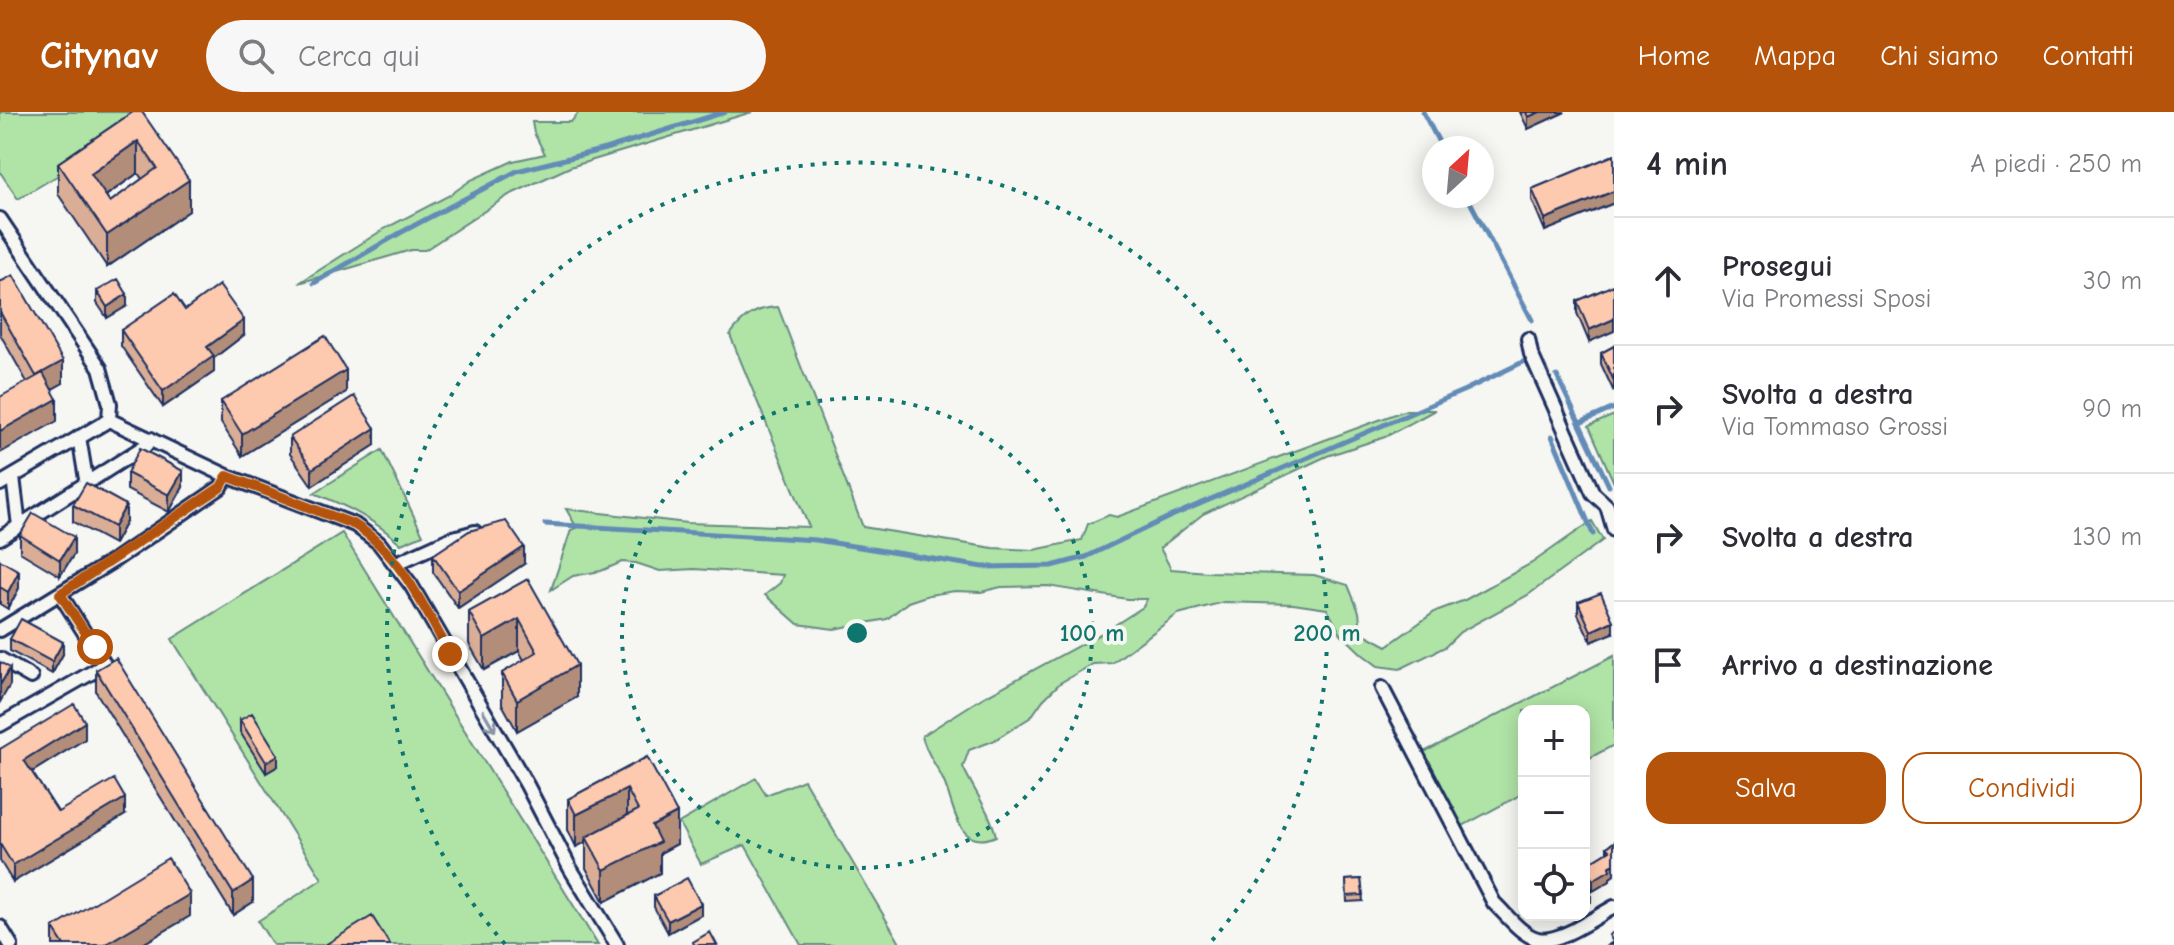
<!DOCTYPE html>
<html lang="it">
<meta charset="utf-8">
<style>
:root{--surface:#fff;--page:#f7f7f7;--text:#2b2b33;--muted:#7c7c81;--line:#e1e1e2;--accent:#b45309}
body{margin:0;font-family:"Comic Neue",sans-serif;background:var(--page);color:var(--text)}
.controls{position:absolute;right:24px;bottom:24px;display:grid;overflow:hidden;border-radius:16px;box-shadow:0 4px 20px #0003}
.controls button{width:72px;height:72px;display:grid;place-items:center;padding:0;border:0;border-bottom:2px solid var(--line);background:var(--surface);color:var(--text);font:40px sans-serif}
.compass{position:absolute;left:1422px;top:24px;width:72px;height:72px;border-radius:50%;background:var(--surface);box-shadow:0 4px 20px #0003;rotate:26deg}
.stop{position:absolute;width:24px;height:24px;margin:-18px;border:6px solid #b45309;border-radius:50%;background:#fff}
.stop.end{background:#b45309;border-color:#fff;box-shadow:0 2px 8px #0008}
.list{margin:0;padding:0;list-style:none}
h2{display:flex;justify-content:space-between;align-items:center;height:104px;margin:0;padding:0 32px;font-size:34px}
h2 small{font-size:26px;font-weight:400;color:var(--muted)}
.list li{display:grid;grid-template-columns:52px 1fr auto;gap:24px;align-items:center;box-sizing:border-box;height:128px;padding:0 32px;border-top:2px solid var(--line)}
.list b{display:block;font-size:30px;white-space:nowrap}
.list p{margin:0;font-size:26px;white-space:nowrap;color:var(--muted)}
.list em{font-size:26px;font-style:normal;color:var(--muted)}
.actions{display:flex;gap:16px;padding:24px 32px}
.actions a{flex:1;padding:18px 0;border:2px solid var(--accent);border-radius:24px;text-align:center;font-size:28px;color:var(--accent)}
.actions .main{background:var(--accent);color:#fff}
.icon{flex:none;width:44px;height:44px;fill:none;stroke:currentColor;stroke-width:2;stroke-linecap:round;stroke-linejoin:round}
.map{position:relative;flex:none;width:1614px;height:833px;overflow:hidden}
header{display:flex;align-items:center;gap:48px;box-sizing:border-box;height:112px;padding:0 40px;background:var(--accent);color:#fff}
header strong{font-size:38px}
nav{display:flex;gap:44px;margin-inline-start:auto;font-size:28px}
.search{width:560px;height:72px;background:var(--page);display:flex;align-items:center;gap:20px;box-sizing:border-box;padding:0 28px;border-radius:44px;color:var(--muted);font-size:30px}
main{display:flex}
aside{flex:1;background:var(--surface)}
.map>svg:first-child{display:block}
.green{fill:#b0e4a6;stroke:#668a82;stroke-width:2}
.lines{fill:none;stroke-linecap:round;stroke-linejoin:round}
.stream{stroke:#628bb6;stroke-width:5}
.street-casing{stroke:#1b2f5e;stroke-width:18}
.street{stroke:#f6f6f2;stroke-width:12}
.wall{fill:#daae96;stroke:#1b2f5e;stroke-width:2;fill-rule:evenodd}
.shaded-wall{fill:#b28d7a;stroke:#1b2f5e;stroke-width:2}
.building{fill:#fecaaf;stroke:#1b2f5e;stroke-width:2;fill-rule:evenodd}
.oneway{stroke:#8892a8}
.route{stroke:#b45309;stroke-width:10}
.ring{fill:none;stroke:#0f766e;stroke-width:4;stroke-dasharray:4 8}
.centre{fill:#0f766e;stroke:#f6f6f2;stroke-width:4}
.ring-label{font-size:24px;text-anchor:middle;font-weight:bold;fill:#0f766e;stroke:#f6f6f2;stroke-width:8;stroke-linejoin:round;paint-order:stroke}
</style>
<header>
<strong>Citynav</strong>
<div class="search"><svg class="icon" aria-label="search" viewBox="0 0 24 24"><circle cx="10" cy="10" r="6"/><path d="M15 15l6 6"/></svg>Cerca qui</div>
<nav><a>Home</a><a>Mappa</a><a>Chi siamo</a><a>Contatti</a></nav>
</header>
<main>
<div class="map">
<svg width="1614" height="833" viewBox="0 0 1614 833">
<rect width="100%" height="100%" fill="#f6f6f2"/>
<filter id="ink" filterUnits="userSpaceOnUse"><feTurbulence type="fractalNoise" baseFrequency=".0125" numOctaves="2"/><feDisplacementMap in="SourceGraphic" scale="16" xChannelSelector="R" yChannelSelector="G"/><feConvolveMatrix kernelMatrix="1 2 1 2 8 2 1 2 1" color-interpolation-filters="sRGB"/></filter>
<g filter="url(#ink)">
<path class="green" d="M0 0H141L148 10 18 87 0 60Z
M579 0H752L570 55 509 83 425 138H411L299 171 384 117 450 83 471 68 513 49 545 42 534 21 532 10H571Z
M778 195 863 415 993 436 1034 438 1082 428 1088 412 1109 403 1117 405 1406 298H1435L1385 325 1327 344 1203 402 1160 436 1171 457 1208 460 1314 463 1348 473 1359 500 1361 520 1387 534 1436 499 1465 488 1532 451 1592 409 1603 428 1528 483 1460 520 1445 535 1400 557 1378 554 1362 542 1341 522 1327 497 1293 492 1224 490 1178 502 1112 551 1093 552 1060 571 1043 588 1031 605 993 629 969 638 963 655C974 679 990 699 996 724 957 741 955 694 944 670 937 653 926 642 922 624L982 586 1104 520 1143 495 1147 487H1127L1048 474 1001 475 981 480 955 479 929 483 908 490 887 507 834 517 798 512 765 483 780 471 783 463 694 457 660 459 636 451 622 450 601 459 573 464 551 478 571 418 577 416 566 397 687 411 809 415 730 223C743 205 755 196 778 195Z
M1614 303V371L1589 314Z
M382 338 423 423 401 432C375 408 347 394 314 381Z
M342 421 598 833H273L258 809 322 767 172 527Z
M1614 544V633L1584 649V599H1524V681L1461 715 1424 640Z
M756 666 766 683 804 668 901 833H801L745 733 701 752 679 711Z"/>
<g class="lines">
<path class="stream" d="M1423 0 1442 36
M1467 84 1532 208
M314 171 400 121 517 59 605 37 725 0
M1557 264 1609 374
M1580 311 1614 296
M1552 324 1593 422
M545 412 816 428 983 455 1052 454 1086 445 1167 406 1465 278 1527 248"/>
<g class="street-casing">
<path id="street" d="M0 107 100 256 110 292 109 308
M1528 227 1531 242 1593 381 1607 394 1614 418
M109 308 227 364 355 413 379 431 411 473 527 673 570 756 617 833
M79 325 87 373
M13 365 19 414
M0 372 109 308
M0 426 145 334 151 327
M397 451 450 427 475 420
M0 518 116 447 221 375 227 364
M0 547 31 565
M1382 576 1494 791C1506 802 1522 824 1538 827 1559 832 1595 805 1614 795
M0 613 105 553 60 482
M0 815 11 833"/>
</g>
<use href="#street" class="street"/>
</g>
<path class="wall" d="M133 0 189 99 107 155 58 82V51ZM138 61 142 67 110 90 106 84Z
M1520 0H1565L1528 17Z
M1614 43V91L1545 119 1532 88V77Z
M0 170 63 271 52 277 57 309 27 270 0 222Z
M1614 173 1589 230 1577 201V189Z
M97 179 127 194 107 206 97 191Z
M185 198 244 223 214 246V260L163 295 121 234V218Z
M1614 234V280L1601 252V241Z
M346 280 242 344 221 311V289Z
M290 325 375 333 312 374 290 342Z
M127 361 183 375 169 400 127 378Z
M73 393 126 410 114 432 73 410Z
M20 423 74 442 60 464 20 440Z
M433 443 524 452 458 496 433 460Z
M0 448 19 476 8 497 0 492Z
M528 467 577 585 517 619 502 592V561L524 548 519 539 484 558 469 532V500Z
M1578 490 1613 521 1591 530 1578 502Z
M10 527 63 542 52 562 10 539Z
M96 558 253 790 233 803 96 580Z
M240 608 278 654 266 661 240 620Z
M85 627 32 660 58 700 125 703 13 770 0 749V637Z
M647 645 677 732 660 741V761L604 790 586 756V730L576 735 568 718V687Z
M1614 730V763L1610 766V769L1593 779 1584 765V754L1607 740V735Z
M1361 767 1363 789 1347 790 1346 768Z
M654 784 701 803 668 821 654 795Z
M190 804 141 833H53V816Z"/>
<path class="shaded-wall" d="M1540 0H1565L1528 17V5Z
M138 29V61L91 94V62Z
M189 68V99L107 155V123Z
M1614 79V91L1545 119V107Z
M127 182V194L107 206V195Z
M1614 207V219L1589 230V218Z
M244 208V223L214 246V260L163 295V279L207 235Z
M63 249V271L36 286V264Z
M346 258V280L242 344V322Z
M57 287V309L0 341V319Z
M375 316V333L312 374V357Z
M183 359V375L169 400V383Z
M126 393V410L114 432V415Z
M74 425V442L60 464V448Z
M524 435V452L458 496V479Z
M19 459V476L8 497V480Z
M519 507V539L484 558V527Z
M1613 509V521L1591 530V519Z
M63 530V542L52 562V550Z
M577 553V585L517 619V588Z
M10 556V573L0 590V573Z
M85 610V627L24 665V648Z
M278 643V654L266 661V650Z
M627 677V708L586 725V730L576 735V703Z
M125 686V703L13 770V753Z
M677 701V732L660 741V761L604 790V758L652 714Z
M1614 752V763L1610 766V769L1593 779V768Z
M253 768V790L233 803V781Z
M1591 779V790L1584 794V782Z
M190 782V804L141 833H104Z
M701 792V803L668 821V809Z"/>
<path class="building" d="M133 0H142L189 68 107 123 58 51ZM138 29 157 56 110 90 91 62Z
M1526 0H1540L1528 5Z
M1614 43V79L1545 107 1532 77Z
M13 163 63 249 36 264 0 200V170Z
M118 167 127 182 107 195 97 179Z
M219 173 244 208 207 235 214 244 163 279 121 218 174 182 185 198Z
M1614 173V207L1589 218 1577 189Z
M325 224 346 258 242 322 221 289Z
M1614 234V269L1601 241Z
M43 261 57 287 0 319V285Z
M354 284 375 316 312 357 290 325Z
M140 336 183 359 169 383 127 361Z
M86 371 126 393 114 415 73 393Z
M33 401 74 425 60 448 20 423Z
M506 409 524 435 458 479 433 443 469 419Z
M0 448 19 459 8 480 0 475Z
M528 467 577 553 517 588 502 561 537 540 519 507 484 527 469 500Z
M1601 481 1613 509 1591 519 1578 490Z
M21 507 63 530 52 550 10 527Z
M116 546 253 768 233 781 96 558Z
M0 550 10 556 0 573Z
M74 592 85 610 24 648 58 700 114 667 125 686 13 753 0 732V637Z
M252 601 278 643 266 650 240 608Z
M647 645 677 701 652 714 660 730 604 758 586 725 638 698 627 677 576 703 568 687Z
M1614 730V752L1609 755 1610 758 1593 768 1584 754 1610 738 1607 735Z
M168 746 190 782 104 833H64L53 816Z
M687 766 701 792 668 809 654 784Z
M1584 766 1591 779 1584 782Z
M1361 767 1363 783 1347 784 1346 768Z
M372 804 390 833H325Z
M710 820 717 833H694L693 830Z
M1614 820V833H1608L1613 830 1609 823Z"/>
<defs><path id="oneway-shaft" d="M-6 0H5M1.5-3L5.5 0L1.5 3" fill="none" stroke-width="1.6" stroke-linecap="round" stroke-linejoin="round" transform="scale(2)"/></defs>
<use class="oneway" href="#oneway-shaft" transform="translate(489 609) rotate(60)"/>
</g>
<g class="lines" filter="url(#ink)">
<path class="route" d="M95 535 60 482 221 375 227 364 355 413C401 442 424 496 450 542"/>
</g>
<g class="ring">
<circle cx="857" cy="521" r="235"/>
<path d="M505 832A470 470 0 1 1 1209 832"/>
</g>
<circle cx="857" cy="521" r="12" class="centre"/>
<g class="ring-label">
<text x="1092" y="529">100 m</text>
<text x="1327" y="529">200 m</text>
</g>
</svg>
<div class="controls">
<button>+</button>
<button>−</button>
<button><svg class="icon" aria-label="locate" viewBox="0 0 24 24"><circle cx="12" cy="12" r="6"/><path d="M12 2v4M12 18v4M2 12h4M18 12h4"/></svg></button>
</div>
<svg class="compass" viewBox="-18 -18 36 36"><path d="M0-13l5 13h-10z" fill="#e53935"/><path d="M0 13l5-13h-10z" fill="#7c7c81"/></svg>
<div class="stop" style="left:95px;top:535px"></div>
<div class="stop end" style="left:450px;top:542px"></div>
</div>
<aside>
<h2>4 min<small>A piedi · 250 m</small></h2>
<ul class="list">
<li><svg class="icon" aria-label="ahead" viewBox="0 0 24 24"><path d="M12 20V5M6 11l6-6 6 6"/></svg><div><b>Prosegui</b><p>Via Promessi Sposi</p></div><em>30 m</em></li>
<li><svg class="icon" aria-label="right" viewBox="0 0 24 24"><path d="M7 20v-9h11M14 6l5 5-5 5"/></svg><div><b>Svolta a destra</b><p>Via Tommaso Grossi</p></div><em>90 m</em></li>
<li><svg class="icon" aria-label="right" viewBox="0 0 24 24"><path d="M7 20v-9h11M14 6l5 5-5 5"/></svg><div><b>Svolta a destra</b></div><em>130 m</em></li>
<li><svg class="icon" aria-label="arrive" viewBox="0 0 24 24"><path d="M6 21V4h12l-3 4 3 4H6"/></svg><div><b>Arrivo a destinazione</b></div></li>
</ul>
<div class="actions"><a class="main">Salva</a><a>Condividi</a></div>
</aside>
</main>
